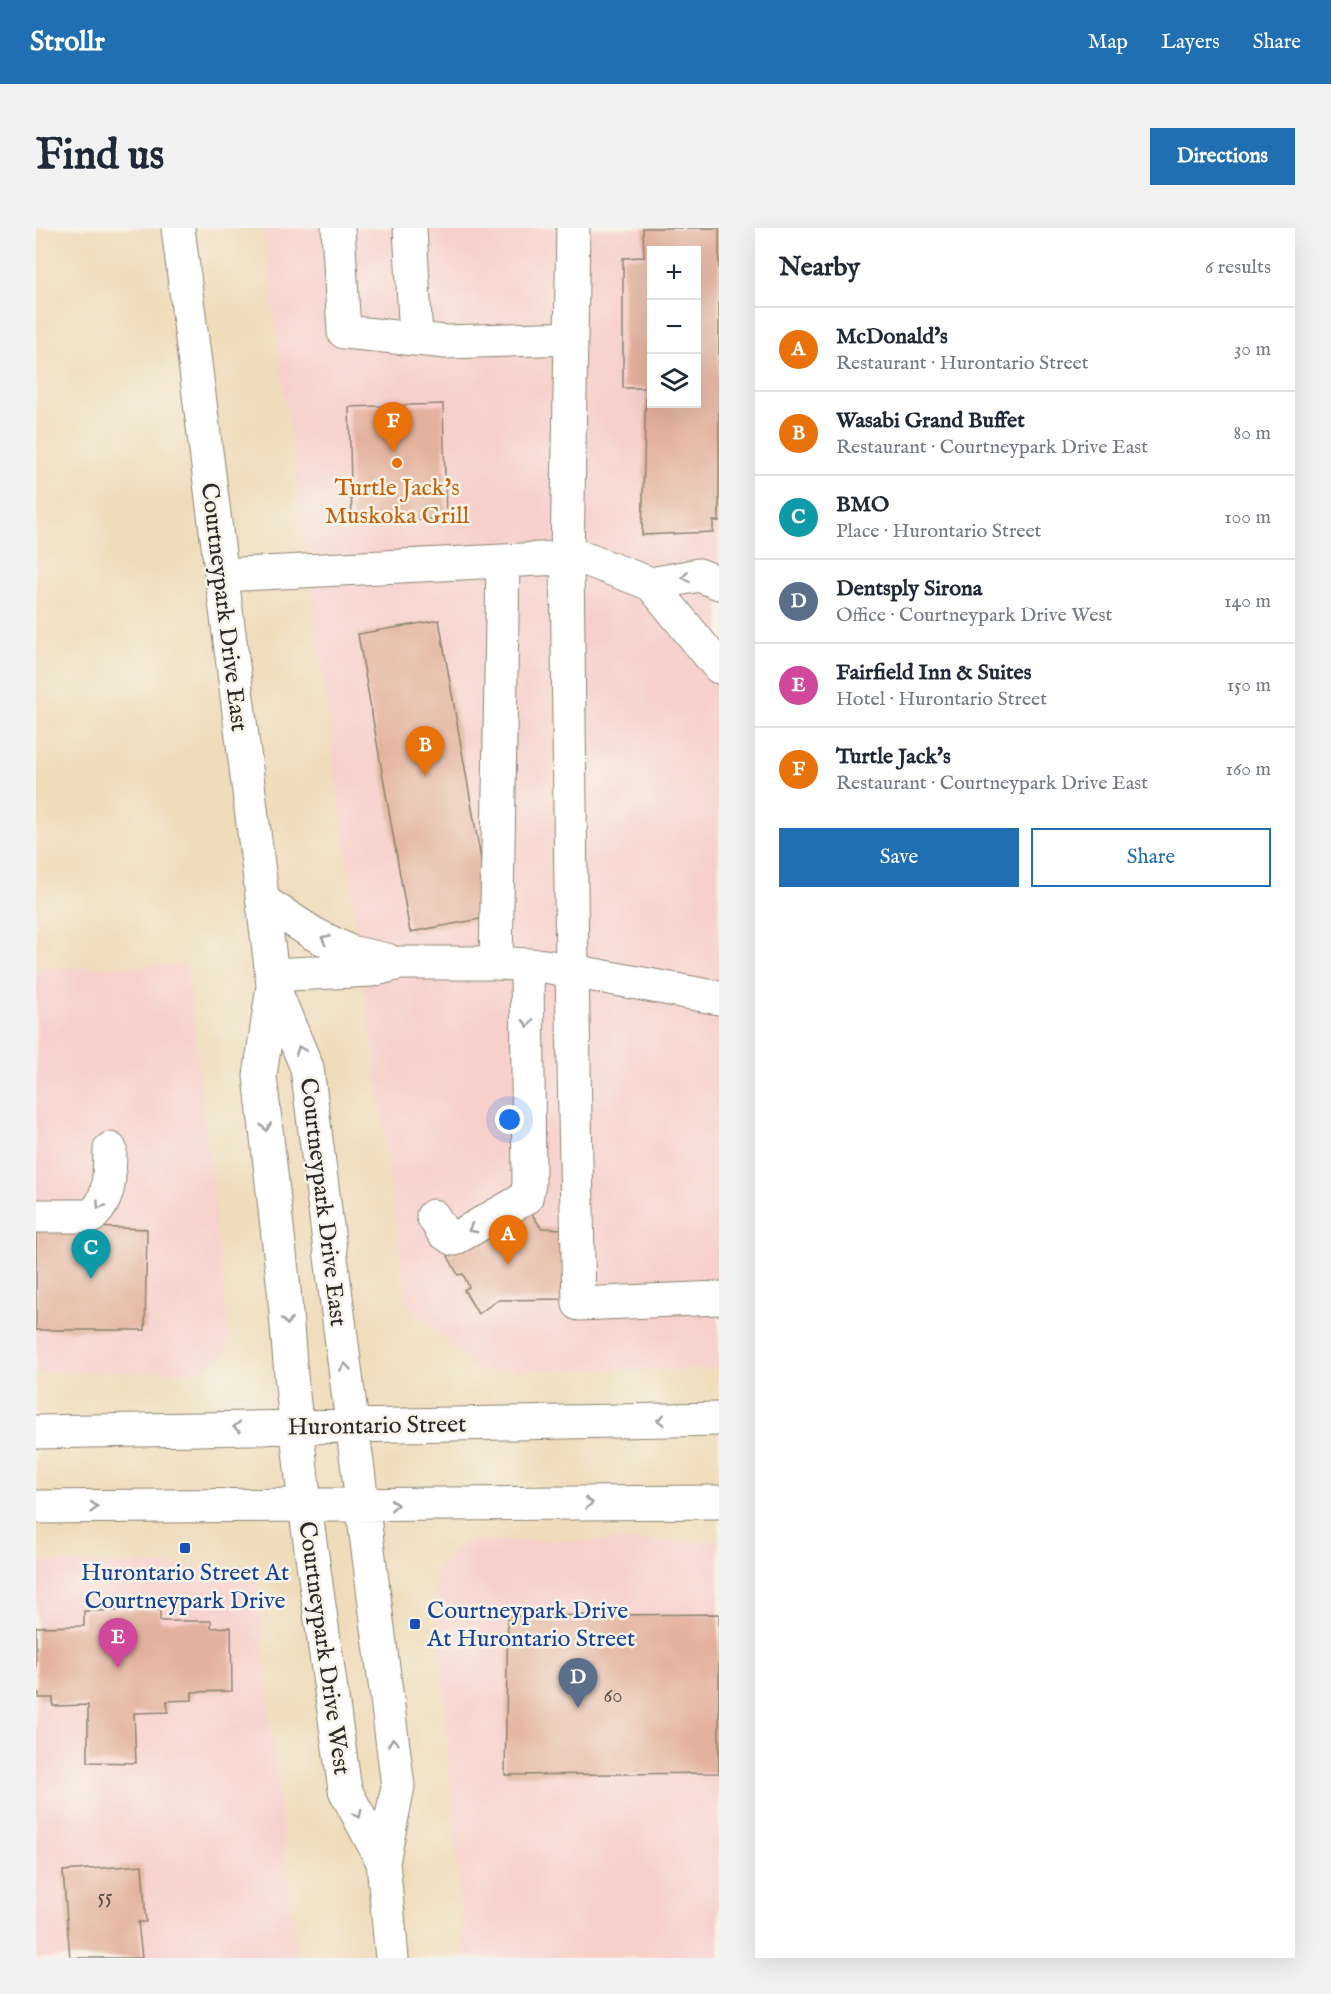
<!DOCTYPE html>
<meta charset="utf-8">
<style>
:root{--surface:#fff;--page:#f2f2f3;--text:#1f2937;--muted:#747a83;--line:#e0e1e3;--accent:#1f6fb2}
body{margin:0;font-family:"IM FELL English",serif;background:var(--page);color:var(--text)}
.controls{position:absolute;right:18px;top:18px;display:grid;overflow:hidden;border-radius:0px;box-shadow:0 6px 24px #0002}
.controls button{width:54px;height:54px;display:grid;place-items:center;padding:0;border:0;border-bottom:2px solid var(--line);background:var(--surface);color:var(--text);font:30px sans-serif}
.you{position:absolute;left:474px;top:892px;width:21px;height:21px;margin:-15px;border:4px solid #fff;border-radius:50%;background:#1a73e8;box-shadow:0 0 0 9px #1a73e833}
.badge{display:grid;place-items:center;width:39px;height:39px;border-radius:50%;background:var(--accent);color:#fff;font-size:20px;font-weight:700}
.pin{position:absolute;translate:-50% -50px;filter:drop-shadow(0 2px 3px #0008)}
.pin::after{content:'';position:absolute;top:32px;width:21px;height:18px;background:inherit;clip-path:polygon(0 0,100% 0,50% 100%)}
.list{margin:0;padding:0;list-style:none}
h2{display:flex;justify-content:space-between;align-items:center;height:78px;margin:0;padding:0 24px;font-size:26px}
h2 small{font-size:20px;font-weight:400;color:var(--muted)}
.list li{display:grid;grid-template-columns:39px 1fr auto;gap:18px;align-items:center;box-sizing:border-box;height:84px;padding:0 24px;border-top:2px solid var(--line)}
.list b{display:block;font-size:22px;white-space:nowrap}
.list p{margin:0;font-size:20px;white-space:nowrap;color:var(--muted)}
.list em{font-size:20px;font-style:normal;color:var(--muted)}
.actions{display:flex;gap:12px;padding:18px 24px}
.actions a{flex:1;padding:14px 0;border:2px solid var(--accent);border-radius:0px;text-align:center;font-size:21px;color:var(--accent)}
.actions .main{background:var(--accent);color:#fff}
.icon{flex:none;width:33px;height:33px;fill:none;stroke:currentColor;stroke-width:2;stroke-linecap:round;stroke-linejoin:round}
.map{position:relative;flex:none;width:683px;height:1730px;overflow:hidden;border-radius:0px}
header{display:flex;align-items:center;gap:36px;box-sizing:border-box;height:84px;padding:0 30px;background:var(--accent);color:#fff}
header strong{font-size:28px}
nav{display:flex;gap:33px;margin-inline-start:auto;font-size:21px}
.intro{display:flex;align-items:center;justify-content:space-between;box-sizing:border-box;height:144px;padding:0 36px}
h1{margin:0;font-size:42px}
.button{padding:15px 27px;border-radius:0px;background:var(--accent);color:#fff;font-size:21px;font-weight:700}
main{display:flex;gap:36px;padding:0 36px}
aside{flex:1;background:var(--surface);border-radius:0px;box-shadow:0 6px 24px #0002}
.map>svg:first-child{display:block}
.built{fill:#f7d0cc;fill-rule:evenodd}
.building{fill:#e3b19d;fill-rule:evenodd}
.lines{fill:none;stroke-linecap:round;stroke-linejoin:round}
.minor-casing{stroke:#8d8472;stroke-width:35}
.major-casing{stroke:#8d8472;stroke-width:35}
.minor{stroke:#fff;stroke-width:33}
.major{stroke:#fff;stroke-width:33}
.oneway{stroke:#a0a0a0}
.food-dot{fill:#e8710a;stroke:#f7f3e8;stroke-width:2}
.transit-dot{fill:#1a4fb4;stroke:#f7f3e8;stroke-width:2}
.labels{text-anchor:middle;stroke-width:5;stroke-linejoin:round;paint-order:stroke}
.number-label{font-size:21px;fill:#594c48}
.food-label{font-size:24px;fill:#c56008;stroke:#f7f3e8}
.street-label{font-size:24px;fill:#2b2b2b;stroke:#f7f3e8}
.transit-label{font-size:24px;fill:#164399;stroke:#f7f3e8}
</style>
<header>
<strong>Strollr</strong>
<nav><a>Map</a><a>Layers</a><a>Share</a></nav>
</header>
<div class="intro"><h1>Find us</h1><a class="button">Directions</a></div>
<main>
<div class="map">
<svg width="683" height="1730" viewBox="0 0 683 1730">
<rect width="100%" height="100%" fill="#f7f3e8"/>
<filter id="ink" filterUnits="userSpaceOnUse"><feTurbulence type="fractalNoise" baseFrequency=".0167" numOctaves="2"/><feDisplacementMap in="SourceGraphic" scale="12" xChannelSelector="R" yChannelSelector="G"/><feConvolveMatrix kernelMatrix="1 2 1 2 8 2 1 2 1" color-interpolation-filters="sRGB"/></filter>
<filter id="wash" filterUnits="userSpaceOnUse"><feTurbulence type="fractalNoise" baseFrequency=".008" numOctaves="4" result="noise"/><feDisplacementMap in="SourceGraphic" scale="24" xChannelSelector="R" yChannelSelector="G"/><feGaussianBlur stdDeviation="1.35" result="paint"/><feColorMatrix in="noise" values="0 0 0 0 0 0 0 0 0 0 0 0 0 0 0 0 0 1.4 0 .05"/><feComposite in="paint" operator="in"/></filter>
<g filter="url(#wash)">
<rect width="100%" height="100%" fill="#efdcba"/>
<path class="built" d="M226 0H683V1141L441 1143 371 1075ZM616 22H660V176H616Z
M151 737 194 1118 169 1143 0 1145V740Z
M427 1313H683V1730H428L398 1343Z
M0 1333 219 1340 261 1730H0Z"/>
<g id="blocks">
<path class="building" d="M607 0H683V293H677V304L606 307 610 160H587V30L608 29ZM616 22H660V176H616Z
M407 176 410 291 316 294 313 179Z
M403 392 455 689 374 704 322 406Z
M490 977 505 1000 527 1001 529 1071 462 1072 442 1086 428 1062 433 1059 427 1046 422 1047 412 1028Z
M0 997 111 1001 109 1102H0Z
M124 1382V1393H175V1400L195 1399 196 1463 156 1464V1472L131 1473 132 1484 98 1485 100 1535 52 1534V1477L17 1478V1470H3V1465H0V1399L48 1398V1383Z
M683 1386V1545L469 1547 472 1388Z
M106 1637 110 1694H102L106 1730H34L27 1643Z"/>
</g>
</g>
<g filter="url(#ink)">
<use href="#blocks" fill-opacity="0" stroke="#8d8472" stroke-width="1.5"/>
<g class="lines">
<g class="minor-casing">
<path id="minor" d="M302 0 308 104 410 114 535 110
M374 0 380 111
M537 0 531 330 536 743 543 1076 683 1070
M185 347 544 329 615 356 683 439
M615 356 663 347 683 355
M227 673 278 706 314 724 351 732
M460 735 467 334
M236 747 336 742 364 735H460L509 738 683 770
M0 988H56C76 969 73 946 74 921
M397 988 407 1004 418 1011 490 970 493 956 491 737"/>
</g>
<g class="major-casing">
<path id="major" d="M142 0 236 747 237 758 224 848 248 1061 255 1148 269 1278 309 1562 347 1634
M237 758 271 840 362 1558 347 1634 356 1730
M0 1204 683 1191
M0 1279 683 1274"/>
</g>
<use href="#minor" class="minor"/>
<use href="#major" class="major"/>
</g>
<defs><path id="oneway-chevron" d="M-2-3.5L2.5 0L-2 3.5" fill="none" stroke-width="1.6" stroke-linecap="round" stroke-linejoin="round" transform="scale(1.5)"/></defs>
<g class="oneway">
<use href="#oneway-chevron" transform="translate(650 349) rotate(172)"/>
<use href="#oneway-chevron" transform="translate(289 711) rotate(-153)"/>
<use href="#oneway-chevron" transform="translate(492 795) rotate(90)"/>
<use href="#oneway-chevron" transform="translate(264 822) rotate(-113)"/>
<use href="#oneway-chevron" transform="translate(230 899) rotate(83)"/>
<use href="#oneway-chevron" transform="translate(64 977) rotate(124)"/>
<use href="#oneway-chevron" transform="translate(436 1001) rotate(150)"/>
<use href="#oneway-chevron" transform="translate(251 1093) rotate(86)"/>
<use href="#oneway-chevron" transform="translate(309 1139) rotate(-97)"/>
<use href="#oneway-chevron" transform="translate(625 1192) rotate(179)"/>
<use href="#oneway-chevron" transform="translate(201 1199) rotate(179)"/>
<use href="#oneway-chevron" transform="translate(553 1275) rotate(-1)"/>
<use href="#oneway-chevron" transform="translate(358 1277) rotate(-1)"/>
<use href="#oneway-chevron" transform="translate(58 1279)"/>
<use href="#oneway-chevron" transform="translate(357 1514) rotate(-97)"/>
<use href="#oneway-chevron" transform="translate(322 1586) rotate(63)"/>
</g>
</g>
<circle class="food-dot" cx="361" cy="235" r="6"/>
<g class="transit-dot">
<rect x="143" y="1314" width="12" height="12" rx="3"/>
<rect x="373" y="1390" width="12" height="12" rx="3"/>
</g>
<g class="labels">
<g class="number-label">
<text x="577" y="1474">60</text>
<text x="69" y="1675">55</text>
</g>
<g class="food-label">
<text x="361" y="267">Turtle Jack's<tspan x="361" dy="28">Muskoka Grill</tspan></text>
</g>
<g class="street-label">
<text transform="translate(189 379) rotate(83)" y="8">Courtneypark Drive East</text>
<text transform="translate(288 974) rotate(83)" y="8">Courtneypark Drive East</text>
<text transform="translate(341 1197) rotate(-1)" y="8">Hurontario Street</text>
<text transform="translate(289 1420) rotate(82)" y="8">Courtneypark Drive West</text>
</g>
<g class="transit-label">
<text x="149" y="1352">Hurontario Street At<tspan x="149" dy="28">Courtneypark Drive</tspan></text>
<text x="391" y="1390" text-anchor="start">Courtneypark Drive<tspan x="391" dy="28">At Hurontario Street</tspan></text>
</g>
</g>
</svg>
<div class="controls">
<button>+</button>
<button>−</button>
<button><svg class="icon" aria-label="layers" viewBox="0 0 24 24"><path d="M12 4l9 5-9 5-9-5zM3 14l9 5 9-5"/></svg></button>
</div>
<div class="you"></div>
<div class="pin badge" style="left:472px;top:1037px;background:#e8710a">A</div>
<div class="pin badge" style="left:389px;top:548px;background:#e8710a">B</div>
<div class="pin badge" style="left:55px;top:1051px;background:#0f9aa8">C</div>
<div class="pin badge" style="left:542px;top:1480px;background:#5c6f8a">D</div>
<div class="pin badge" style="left:82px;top:1440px;background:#d1479c">E</div>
<div class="pin badge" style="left:357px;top:224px;background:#e8710a">F</div>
</div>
<aside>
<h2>Nearby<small>6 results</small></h2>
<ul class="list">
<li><span class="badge" style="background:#e8710a">A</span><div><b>McDonald's</b><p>Restaurant · Hurontario Street</p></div><em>30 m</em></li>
<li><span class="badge" style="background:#e8710a">B</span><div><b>Wasabi Grand Buffet</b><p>Restaurant · Courtneypark Drive East</p></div><em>80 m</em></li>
<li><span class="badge" style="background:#0f9aa8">C</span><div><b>BMO</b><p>Place · Hurontario Street</p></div><em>100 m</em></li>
<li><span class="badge" style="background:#5c6f8a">D</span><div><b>Dentsply Sirona</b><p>Office · Courtneypark Drive West</p></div><em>140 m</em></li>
<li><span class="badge" style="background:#d1479c">E</span><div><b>Fairfield Inn &amp; Suites</b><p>Hotel · Hurontario Street</p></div><em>150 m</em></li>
<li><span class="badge" style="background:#e8710a">F</span><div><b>Turtle Jack's</b><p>Restaurant · Courtneypark Drive East</p></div><em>160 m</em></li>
</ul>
<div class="actions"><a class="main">Save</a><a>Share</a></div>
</aside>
</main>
